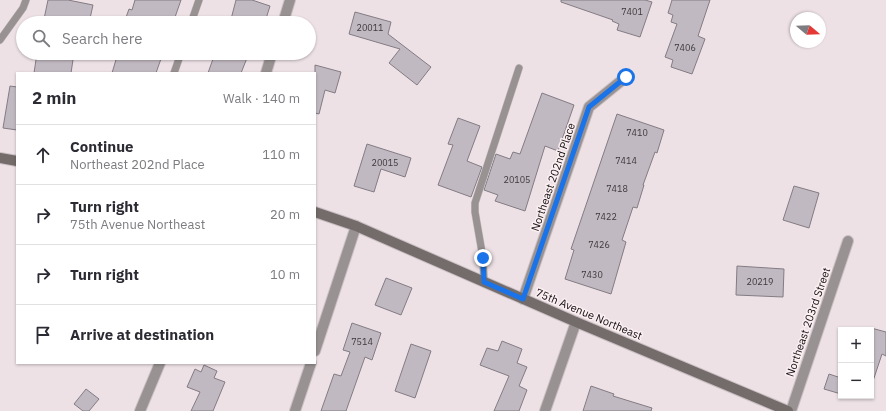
<!DOCTYPE html>
<meta charset="utf-8">
<style>
:root{--surface:#fff;--page:#f2f2f3;--text:#2b2b33;--muted:#7c7c81;--line:#e1e1e2}
body{margin:0;font-family:"IBM Plex Sans",sans-serif;background:var(--page);color:var(--text)}
.controls{position:absolute;right:12px;bottom:12px;display:grid;overflow:hidden;border-radius:0px;box-shadow:0 1px 3px #0004}
.controls button{width:36px;height:36px;display:grid;place-items:center;padding:0;border:0;border-bottom:1px solid var(--line);background:var(--surface);color:var(--text);font:20px sans-serif}
.compass{position:absolute;left:790px;top:12px;width:36px;height:36px;border-radius:50%;background:var(--surface);box-shadow:0 1px 3px #0004;rotate:109deg}
.stop{position:absolute;width:12px;height:12px;margin:-9px;border:3px solid #1a73e8;border-radius:50%;background:#fff}
.stop.end{background:#1a73e8;border-color:#fff;box-shadow:0 1px 4px #0008}
.list{margin:0;padding:0;list-style:none}
h2{display:flex;justify-content:space-between;align-items:center;height:52px;margin:0;padding:0 16px;font-size:17px}
h2 small{font-size:13px;font-weight:400;color:var(--muted)}
.list li{display:grid;grid-template-columns:26px 1fr auto;gap:12px;align-items:center;box-sizing:border-box;height:60px;padding:0 16px;border-top:1px solid var(--line)}
.list b{display:block;font-size:15px;white-space:nowrap}
.list p{margin:0;font-size:13px;white-space:nowrap;color:var(--muted)}
.list em{font-size:13px;font-style:normal;color:var(--muted)}
.icon{flex:none;width:22px;height:22px;fill:none;stroke:currentColor;stroke-width:2;stroke-linecap:round;stroke-linejoin:round}
.map{position:relative;flex:none;width:886px;height:411px;overflow:hidden}
.search{position:absolute;background:var(--surface);box-shadow:0 1px 3px #0004;left:16px;top:16px;width:300px;height:44px;display:flex;align-items:center;gap:10px;box-sizing:border-box;padding:0 14px;border-radius:22px;color:var(--muted);font-size:15px}
.panel{position:absolute;background:var(--surface);box-shadow:0 1px 3px #0004;left:16px;top:72px;width:300px;height:292px;border-radius:0px}
.map>svg:first-child{display:block}
.building{fill:#c1b9c1;stroke:#837c83}
.lines{fill:none;stroke-linecap:round;stroke-linejoin:round}
.lane-casing{stroke:#cabfc3;stroke-width:8}
.street-casing{stroke:#cabfc3;stroke-width:12}
.secondary-casing{stroke:#cabfc3;stroke-width:12}
.lane{stroke:#989392;stroke-width:7}
.street{stroke:#989392;stroke-width:10}
.secondary{stroke:#736c6b;stroke-width:10}
.route{stroke:#1a73e8;stroke-width:5}
.labels{text-anchor:middle;stroke-width:3;stroke-linejoin:round;paint-order:stroke}
.number-label{font-size:9px;fill:#3e393c}
.street-label{font-size:11px;fill:#120e0f;stroke:#fbeff2}
</style>
<div class="map">
<svg width="886" height="411" viewBox="0 0 886 411">
<rect width="100%" height="100%" fill="#ede1e5"/>
<path class="building" d="M48 0H68L93 5 89 23H63L44 19Z
M135 0H181L173 23H124L129 9 132 10Z
M236 0H252L270 6 265 22 259 20 258 23H230Z
M561 0H645L652 2 640 37 617 30 619 24 612 21 613 20 561 2Z
M672 0H710L698 36 705 39 692 74 671 67 673 60 665 57 677 24 671 22 673 15 668 13Z
M355 12 391 22 388 34 431 67 417 85 389 63 400 49 349 34Z
M37 53H74L71 73H34Z
M118 53H163L156 73H112Z
M210 53H249L241 73H208L214 56 210 55Z
M315 65 341 72 335 93 325 90 319 114 315 113Z
M10 86 17 87V130L3 128Z
M542 93 574 105 558 151 545 146 525 211 495 201 498 195 484 190 496 154 510 159 513 152 520 154Z
M617 114 664 130 657 153 655 152 643 185H644L637 208 633 207 622 240 626 242 611 294 565 279 574 250 571 249Z
M458 118 480 126 467 161 482 167 471 197 438 185 453 145 448 144Z
M367 144 411 158 405 177 381 169 374 192 354 186Z
M794 186 819 193 809 228 783 220Z
M737 266 784 269 783 297 736 295Z
M386 278 412 288 401 315 375 305Z
M352 323 381 333 372 360 365 357 346 411H321L334 374 341 376 350 352 343 350Z
M871 328 886 332V356L882 354 873 381H871Z
M502 341 522 349 517 363 527 367 519 386 527 390 519 411H494L509 376 480 365 487 348 498 351Z
M411 344 431 351 415 398 395 391Z
M204 365 217 371 214 378 225 382 213 411H191L200 392 187 387 195 369 201 372Z
M829 374 841 378V394L824 389Z
M591 386 614 394 613 396 652 408 651 411H583Z
M86 389 99 399 89 411H83L74 404Z"/>
<g class="lines">
<g class="lane-casing">
<path id="lane" d="M191 23 199 0
M0 40 23 8 26 0
M174 73 181 53
M484 282 483 258 475 212V203L519 68"/>
</g>
<g class="street-casing">
<path id="street" d="M283 23 290 0
M266 73 272 53
M523 299 589 107 626 77
M315 351 356 226
M140 411 160 363
M295 411 311 363
M545 411 576 322
M791 411 848 241"/>
</g>
<g class="secondary-casing">
<path id="secondary" d="M0 158 17 161
M315 212 356 226 576 322 788 411"/>
</g>
<use href="#lane" class="lane"/>
<use href="#street" class="street"/>
<use href="#secondary" class="secondary"/>
</g>
<g class="lines">
<path class="route" d="M483 258 484 282 523 299 589 107 626 77"/>
</g>
<g class="labels">
<g class="number-label">
<text x="632" y="15">7401</text>
<text x="370" y="31">20011</text>
<text x="685" y="51">7406</text>
<text x="637" y="136">7410</text>
<text x="626" y="164">7414</text>
<text x="385" y="166">20015</text>
<text x="517" y="183">20105</text>
<text x="617" y="192">7418</text>
<text x="606" y="220">7422</text>
<text x="599" y="248">7426</text>
<text x="592" y="278">7430</text>
<text x="760" y="285">20219</text>
<text x="362" y="345">7514</text>
</g>
<g class="street-label">
<text transform="translate(553 177) rotate(-71)" y="4">Northeast 202nd Place</text>
<text transform="translate(589 314) rotate(23)" y="4">75th Avenue Northeast</text>
<text transform="translate(808 322) rotate(-71)" y="4">Northeast 203rd Street</text>
</g>
</g>
</svg>
<div class="controls">
<button>+</button>
<button>−</button>
</div>
<svg class="compass" viewBox="-18 -18 36 36"><path d="M0-13l5 13h-10z" fill="#e53935"/><path d="M0 13l5-13h-10z" fill="#7c7c81"/></svg>
<div class="stop" style="left:626px;top:77px"></div>
<div class="stop end" style="left:483px;top:258px"></div>
<div class="search"><svg class="icon" aria-label="search" viewBox="0 0 24 24"><circle cx="10" cy="10" r="6"/><path d="M15 15l6 6"/></svg>Search here</div>
<section class="panel">
<h2>2 min<small>Walk · 140 m</small></h2>
<ul class="list">
<li><svg class="icon" aria-label="ahead" viewBox="0 0 24 24"><path d="M12 20V5M6 11l6-6 6 6"/></svg><div><b>Continue</b><p>Northeast 202nd Place</p></div><em>110 m</em></li>
<li><svg class="icon" aria-label="right" viewBox="0 0 24 24"><path d="M7 20v-9h11M14 6l5 5-5 5"/></svg><div><b>Turn right</b><p>75th Avenue Northeast</p></div><em>20 m</em></li>
<li><svg class="icon" aria-label="right" viewBox="0 0 24 24"><path d="M7 20v-9h11M14 6l5 5-5 5"/></svg><div><b>Turn right</b></div><em>10 m</em></li>
<li><svg class="icon" aria-label="arrive" viewBox="0 0 24 24"><path d="M6 21V4h12l-3 4 3 4H6"/></svg><div><b>Arrive at destination</b></div></li>
</ul>
</section>
</div>
